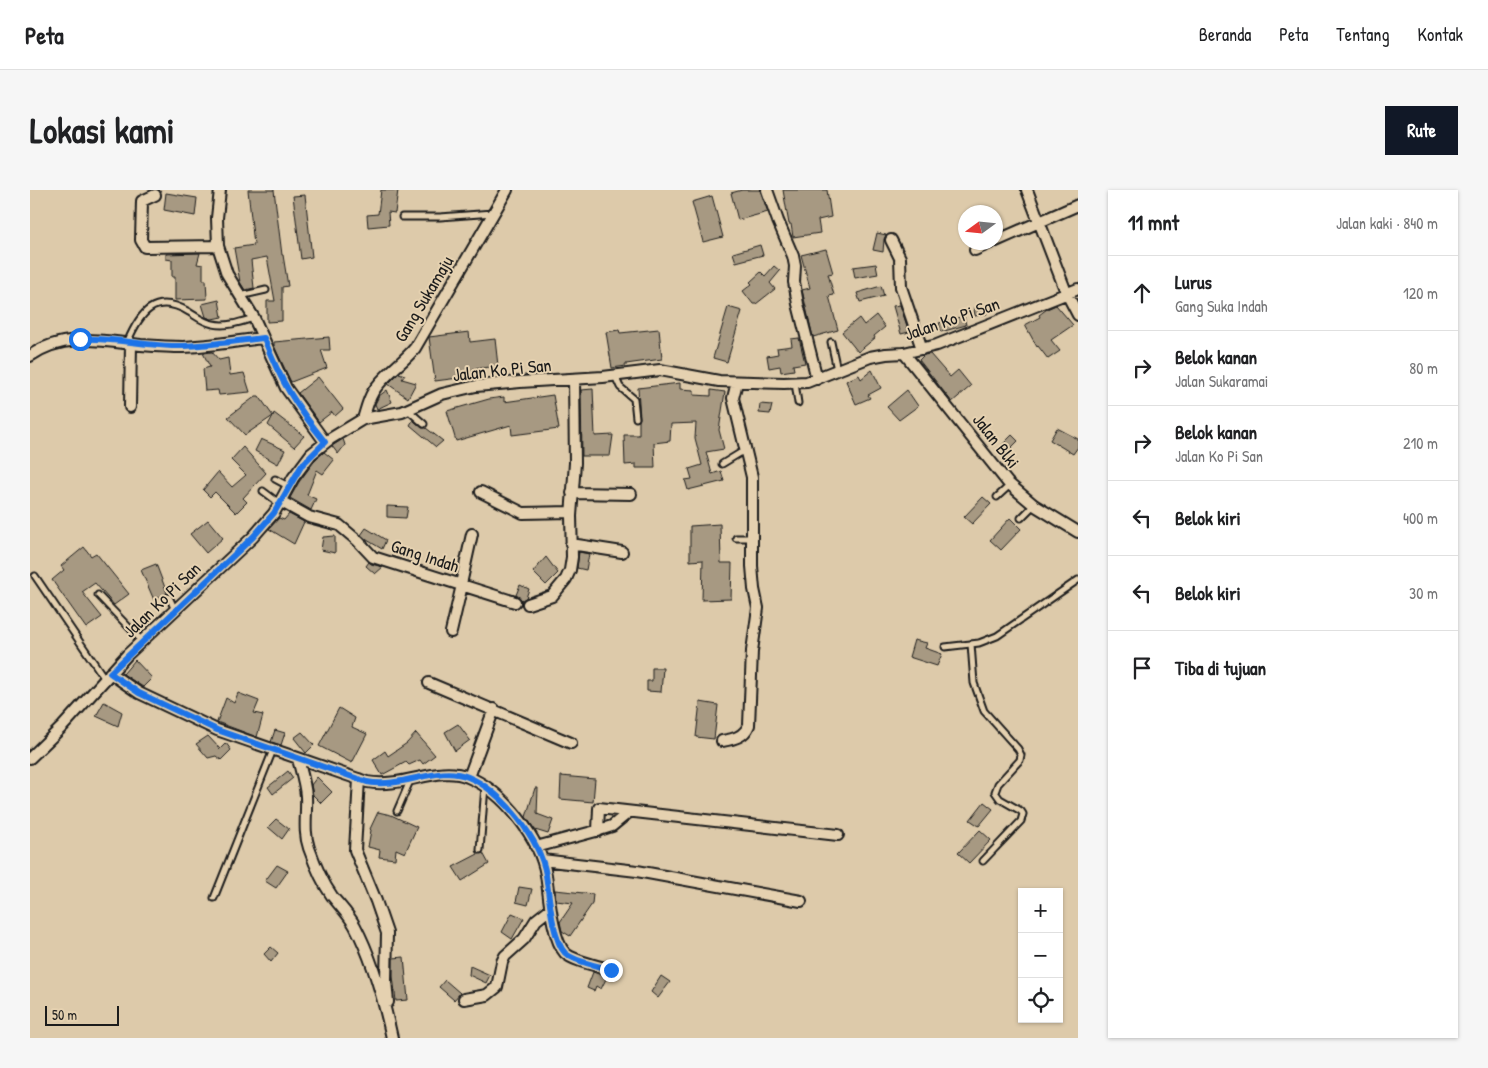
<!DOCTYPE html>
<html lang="id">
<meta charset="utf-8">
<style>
:root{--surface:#fff;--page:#f6f6f6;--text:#202124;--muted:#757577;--line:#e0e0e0;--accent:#111827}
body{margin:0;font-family:"Patrick Hand",sans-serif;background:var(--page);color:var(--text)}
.controls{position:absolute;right:15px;bottom:15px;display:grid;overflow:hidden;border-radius:0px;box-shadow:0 1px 4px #0004}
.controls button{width:45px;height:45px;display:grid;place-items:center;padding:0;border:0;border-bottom:1px solid var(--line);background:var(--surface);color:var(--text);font:25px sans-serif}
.compass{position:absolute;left:928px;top:15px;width:45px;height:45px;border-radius:50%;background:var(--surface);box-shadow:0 1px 4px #0004;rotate:255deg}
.scale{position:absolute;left:15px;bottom:12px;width:74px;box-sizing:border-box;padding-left:5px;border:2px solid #1c1c1c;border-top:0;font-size:14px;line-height:18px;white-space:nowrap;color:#1c1c1c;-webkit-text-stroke:4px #e5d1b0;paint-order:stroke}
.stop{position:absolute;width:15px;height:15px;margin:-11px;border:4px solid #1a73e8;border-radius:50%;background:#fff}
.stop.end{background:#1a73e8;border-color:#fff;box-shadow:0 1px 5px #0008}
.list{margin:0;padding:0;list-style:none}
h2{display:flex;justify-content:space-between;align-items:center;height:65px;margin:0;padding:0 20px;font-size:21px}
h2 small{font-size:16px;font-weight:400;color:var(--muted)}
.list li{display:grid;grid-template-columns:32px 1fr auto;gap:15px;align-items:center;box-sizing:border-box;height:75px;padding:0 20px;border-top:1px solid var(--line)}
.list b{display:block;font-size:19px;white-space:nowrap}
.list p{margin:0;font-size:16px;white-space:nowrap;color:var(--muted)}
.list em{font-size:16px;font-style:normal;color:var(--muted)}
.icon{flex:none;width:28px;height:28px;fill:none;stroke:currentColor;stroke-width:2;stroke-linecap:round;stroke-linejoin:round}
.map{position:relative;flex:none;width:1048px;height:848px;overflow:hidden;border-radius:0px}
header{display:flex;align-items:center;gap:30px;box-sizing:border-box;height:70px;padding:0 25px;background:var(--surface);border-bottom:1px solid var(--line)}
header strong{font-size:24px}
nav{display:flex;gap:28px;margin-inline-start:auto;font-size:18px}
.intro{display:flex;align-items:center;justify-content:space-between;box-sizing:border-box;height:120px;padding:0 30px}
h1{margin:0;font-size:35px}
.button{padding:12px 22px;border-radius:0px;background:var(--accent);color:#fff;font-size:18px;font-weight:700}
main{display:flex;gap:30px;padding:0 30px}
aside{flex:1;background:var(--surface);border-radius:0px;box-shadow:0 1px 4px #0004}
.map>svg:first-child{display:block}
.building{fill:#a79982;stroke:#1c1c1c}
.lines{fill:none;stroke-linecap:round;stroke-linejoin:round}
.lane-casing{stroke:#1c1c1c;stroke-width:9}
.street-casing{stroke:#1c1c1c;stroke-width:14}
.lane{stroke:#e5d1b0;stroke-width:5}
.street{stroke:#e5d1b0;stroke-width:10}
.route{stroke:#1a73e8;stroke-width:6}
.labels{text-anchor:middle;stroke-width:4;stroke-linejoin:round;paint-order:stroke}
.street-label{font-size:18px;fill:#1c1c1c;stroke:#e5d1b0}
</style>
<header>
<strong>Peta</strong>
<nav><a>Beranda</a><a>Peta</a><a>Tentang</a><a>Kontak</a></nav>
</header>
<div class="intro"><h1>Lokasi kami</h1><a class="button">Rute</a></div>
<main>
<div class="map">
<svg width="1048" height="848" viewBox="0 0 1048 848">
<rect width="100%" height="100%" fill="#ddcaaa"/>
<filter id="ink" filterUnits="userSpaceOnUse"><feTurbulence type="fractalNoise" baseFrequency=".02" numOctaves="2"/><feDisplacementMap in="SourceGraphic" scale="10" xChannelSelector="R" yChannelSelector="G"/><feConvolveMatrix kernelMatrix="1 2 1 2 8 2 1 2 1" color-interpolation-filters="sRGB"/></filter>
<g filter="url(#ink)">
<path class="building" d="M218 0H244L252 65H253L258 96 252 97V131L237 132V111H245L237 67 221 70 224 98 215 100 210 92 204 58 224 55Z
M351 0H368L365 23 358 22 359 35 338 37 337 25 348 24Z
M712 0H730L738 22 708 30 701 3Z
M753 0H797L801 27 788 30 790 43 763 47 761 34H759Z
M136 3 167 8 165 26 134 20Z
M275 5 282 67 271 69 263 6Z
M682 6 693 47 673 52 662 12Z
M847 43 856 45 854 49 853 62 843 60Z
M730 55 733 65 706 72 703 63Z
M796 59 803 83 798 84 804 105 799 106 808 140 783 147 772 100 780 98 771 65Z
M170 63 167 74 173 75V90H176L177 109 145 110V87H142V70L136 69V64Z
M846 74 848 84 825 88 823 77Z
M744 76 750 81 740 93 745 99 726 114H723L713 101 722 94 720 92 731 82 735 86Z
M851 96 854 106 830 112 827 103Z
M189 110 192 127 182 129 176 127 172 114Z
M870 115 879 142 871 144 863 116Z
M1026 115 1043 135 1021 150 1030 161 1018 169 1008 156 1007 157 995 135 1010 127 1009 125 1017 119Z
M955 116 957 124 945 126 944 118Z
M698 117 712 121 697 172 683 168Z
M846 125 855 137 844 146 845 148 828 162 812 142 829 128 834 135Z
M934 126 936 135 911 142 909 133Z
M629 139 632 169 596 174V176L582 178 576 142 589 140 590 143Z
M439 142 440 152 465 149 468 176 444 179V186L405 191 399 147Z
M299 147 300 160H291L297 178 261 192 244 156V152Z
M769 148 775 173 763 175 764 180 751 182 750 176 739 178 737 166 748 164 747 158 762 156 761 149Z
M182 162 189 170 198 168 200 185 214 183 220 202 189 205 188 200 175 201 173 179 180 177 173 163Z
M900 164 920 187 928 180 941 196 922 212 889 170 894 165Z
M842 180 851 198 838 205 840 208 826 214 816 191 829 185 831 189Z
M369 183 375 185 372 189 386 193 378 208 358 194Z
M288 187 313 219 305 226 302 222 289 232 268 203Z
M650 193V199L664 200V205L681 206V200L695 202 689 240 694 259 676 262 682 284 691 281 694 291 658 300 655 290 662 289 659 279 672 275 665 248 666 233 641 234 640 251 624 253 625 278H606V274L595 275 594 245H609V231L610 228 608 198Z
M563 199 565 246 583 245 580 266H552L551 200Z
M357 200 362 212 347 219 345 214 349 206Z
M877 200 888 216 869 230 857 217Z
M523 205 529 239 482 245 481 235 426 251 417 221 459 209 474 207V212Z
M226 206H229L243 226 244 223 274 246 264 257 238 235 243 226 215 245 198 227Z
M730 214 742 215 740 224 729 223Z
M383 230 392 238H396L413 251 406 257 380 235Z
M1027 238 1048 249V257L1043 264 1020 250Z
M982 245 988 251 978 261 972 255Z
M231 249 255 260 248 274 225 261Z
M313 249 315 255 308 264 302 256Z
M213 257 236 283 213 308 217 312 206 323 185 302 180 307 173 300 188 282 202 297 216 285 201 270Z
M294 262 304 270 293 284 287 280 277 305 286 309 281 320 260 308 269 292 286 269Z
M953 307 961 314 942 334 934 327Z
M357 316 378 317 376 328 357 327Z
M259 324 274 332 264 354 239 339 249 328 254 330Z
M980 328 991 339 971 360 960 350Z
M178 330 193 348 176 363 160 344Z
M690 334 691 373H702L701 409 672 410 673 370 660 371V336Z
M336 338 356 350 352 359 337 350 331 345Z
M305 346V363L291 360 293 347Z
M54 357 61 366 66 363 99 404 84 415 65 393 52 402 72 427 56 438 22 390 34 380 31 376Z
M549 362 559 364 556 380 547 378Z
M516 367 528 383 516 395 503 382Z
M339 372 341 374 353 377 345 384 336 376Z
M126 374 137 403 124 410 111 380Z
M490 395 499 399 496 408 492 410 486 405Z
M884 450 897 453 895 458 912 464 907 476 879 467Z
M105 470 122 488 113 497 93 484Z
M622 478H633L631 502 617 501V491H622Z
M208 503 229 511 224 523 233 525 227 547 187 532 196 508 204 513Z
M74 512 92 522 88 536 66 526Z
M670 512 688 515 684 549 666 547Z
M309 518 325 528 322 537 337 544 322 573 289 556Z
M428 534 440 550 425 561 415 542Z
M245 540 255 543 251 555 241 552Z
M272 542 284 555 276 563 264 548Z
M386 543 405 565 393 574 390 570 379 575 376 572 352 585 343 570 355 561 358 566 377 553Z
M178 546 190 559 196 553 201 560 191 570 186 566 178 568 166 554Z
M258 581 263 588 243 604 238 597Z
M531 586 565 589 563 612 530 609Z
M287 587 302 602 291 613 283 605 281 595Z
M505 598H508L507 624 523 630 518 644 505 640 496 627Z
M954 612 963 619 949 636 940 630Z
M348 622 361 625 387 637 375 663 366 659 365 669 349 667 350 660 338 657 341 640 340 639Z
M246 629 259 639 252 649 238 637Z
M950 640 961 650 939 673 928 663Z
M453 663 459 674 432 691 423 677 448 664Z
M247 675 258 681 246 698 235 691Z
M489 697 502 699 498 715 486 712Z
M525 700 563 704 562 714 540 746 532 741 530 732 543 713 526 711Z
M482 723 494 728 482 749 472 742Z
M241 757 248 763 241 772 234 764Z
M374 767 378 810 366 811 363 786V768Z
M440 776 460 785 456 793 439 785Z
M563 782 577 787 571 799 566 796 564 801 557 798Z
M631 786 640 792 628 808 621 802Z
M415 790 430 803 424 810 409 797Z"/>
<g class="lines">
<g class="lane-casing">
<path id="lane" d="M372 27H410L463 23
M210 106 236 100
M801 152 807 180
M97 153C110 122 125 102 159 122 167 127 173 132 183 134 197 137 211 132 224 128
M585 186 590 197 604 209 606 228
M765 193 768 213
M378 220 394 234
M692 274 715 260
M245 289 258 296
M233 301 249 313
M967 307 980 295
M991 328 1004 315
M706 348H723
M5 386 75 489
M68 405 112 451
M139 407 145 420
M941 454 944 493 954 521 988 559 991 565 990 570 968 594 965 602 970 609 991 621 993 624 991 631 953 671
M915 457 949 453 967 446 1048 390
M367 621 380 591
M450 660 455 596
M184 708 243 560"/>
</g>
<g class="street-casing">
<path id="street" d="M190 0 187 28 188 56 197 84 224 128 256 198 295 252
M737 0 748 31 763 66 765 76 764 92 768 114 787 189
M997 0 1036 102 1048 125
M125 5 112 11 111 50 115 57 188 56
M861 50 870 68 871 97 892 159
M966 51 1048 15
M945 60 962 52
M874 163 978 293 1004 315 1048 342
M0 166C34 142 73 151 111 155 125 156 139 157 153 157 180 156 207 151 233 148
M100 217 101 153
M333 229C336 220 338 210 343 202 353 185 372 174 385 158L477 0
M451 302 493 323 541 322
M542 303 601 304
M250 311 279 327 309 335 328 351 343 367 485 412
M541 354 592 362
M431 394 442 344
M498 414 522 406 536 389 540 380 542 367 541 326 545 273 544 189
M421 442 432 395
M80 483 109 503 187 540 337 592C373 599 408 574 438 587 473 601 510 648 516 685 519 704 522 749 535 763 543 771 569 776 581 780
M399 493 541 553
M692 551C704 549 714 547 719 535L722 461 728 418 724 399 722 376V287L703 208 707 192
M0 568 33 536 97 465 223 347 244 323 263 288 281 264 300 249 333 229 372 222 412 204 446 196 490 192 573 187 630 180 689 191 754 193 777 192 840 167 856 164 874 163 907 155 1048 99
M268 569C271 581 275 593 276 606 277 624 273 641 279 658 285 675 292 692 302 706 310 716 319 725 325 736 343 770 354 811 362 848
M439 587 464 519
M329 589 325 660 346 711 357 743 356 791 358 812
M568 641 569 618 808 645
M506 657 566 641 582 636 599 622
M512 670 607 681 771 711
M434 809 457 805 467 797 472 772 475 766 494 749 506 730 520 719"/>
</g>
<use href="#lane" class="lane"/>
<use href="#street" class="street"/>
</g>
</g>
<g class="lines" filter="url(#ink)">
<path class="route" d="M50 149C78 147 112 155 142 156 172 157 203 151 234 148 250 191 267 217 295 252L272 275 244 323 223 347 80 483 109 503 187 540 337 592C373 599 408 574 438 587 472 601 510 649 516 685 519 704 522 749 535 763 543 771 569 776 581 780"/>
</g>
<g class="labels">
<g class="street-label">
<text transform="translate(394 109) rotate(-59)" y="6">Gang Sukamaju</text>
<text transform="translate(922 129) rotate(-19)" y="6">Jalan Ko Pi San</text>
<text transform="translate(472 180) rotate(-6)" y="6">Jalan Ko Pi San</text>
<text transform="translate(966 251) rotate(52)" y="6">Jalan Blki</text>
<text transform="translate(395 366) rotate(18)" y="6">Gang Indah</text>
<text transform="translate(132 410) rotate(-44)" y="6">Jalan Ko Pi San</text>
</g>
</g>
</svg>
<div class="controls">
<button>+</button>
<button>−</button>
<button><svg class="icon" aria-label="locate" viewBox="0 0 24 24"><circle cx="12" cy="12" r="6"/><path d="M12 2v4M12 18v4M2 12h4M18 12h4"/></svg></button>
</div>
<svg class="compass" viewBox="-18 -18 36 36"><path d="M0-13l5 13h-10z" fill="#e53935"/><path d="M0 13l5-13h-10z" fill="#757577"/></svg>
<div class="scale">50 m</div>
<div class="stop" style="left:50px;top:149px"></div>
<div class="stop end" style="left:581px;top:780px"></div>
</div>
<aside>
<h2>11 mnt<small>Jalan kaki · 840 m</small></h2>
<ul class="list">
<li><svg class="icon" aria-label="ahead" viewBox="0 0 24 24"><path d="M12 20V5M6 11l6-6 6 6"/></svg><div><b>Lurus</b><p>Gang Suka Indah</p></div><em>120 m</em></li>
<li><svg class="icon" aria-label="right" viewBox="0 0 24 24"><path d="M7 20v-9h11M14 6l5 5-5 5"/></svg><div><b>Belok kanan</b><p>Jalan Sukaramai</p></div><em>80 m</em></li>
<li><svg class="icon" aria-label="right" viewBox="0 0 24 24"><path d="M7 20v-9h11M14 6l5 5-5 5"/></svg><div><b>Belok kanan</b><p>Jalan Ko Pi San</p></div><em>210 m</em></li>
<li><svg class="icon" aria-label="left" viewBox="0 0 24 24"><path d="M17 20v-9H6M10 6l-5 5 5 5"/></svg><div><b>Belok kiri</b></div><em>400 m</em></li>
<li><svg class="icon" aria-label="left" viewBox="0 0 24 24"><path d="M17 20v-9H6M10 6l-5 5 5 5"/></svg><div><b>Belok kiri</b></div><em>30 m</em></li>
<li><svg class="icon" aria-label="arrive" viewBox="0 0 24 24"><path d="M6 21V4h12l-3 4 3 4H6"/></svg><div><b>Tiba di tujuan</b></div></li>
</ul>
</aside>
</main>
